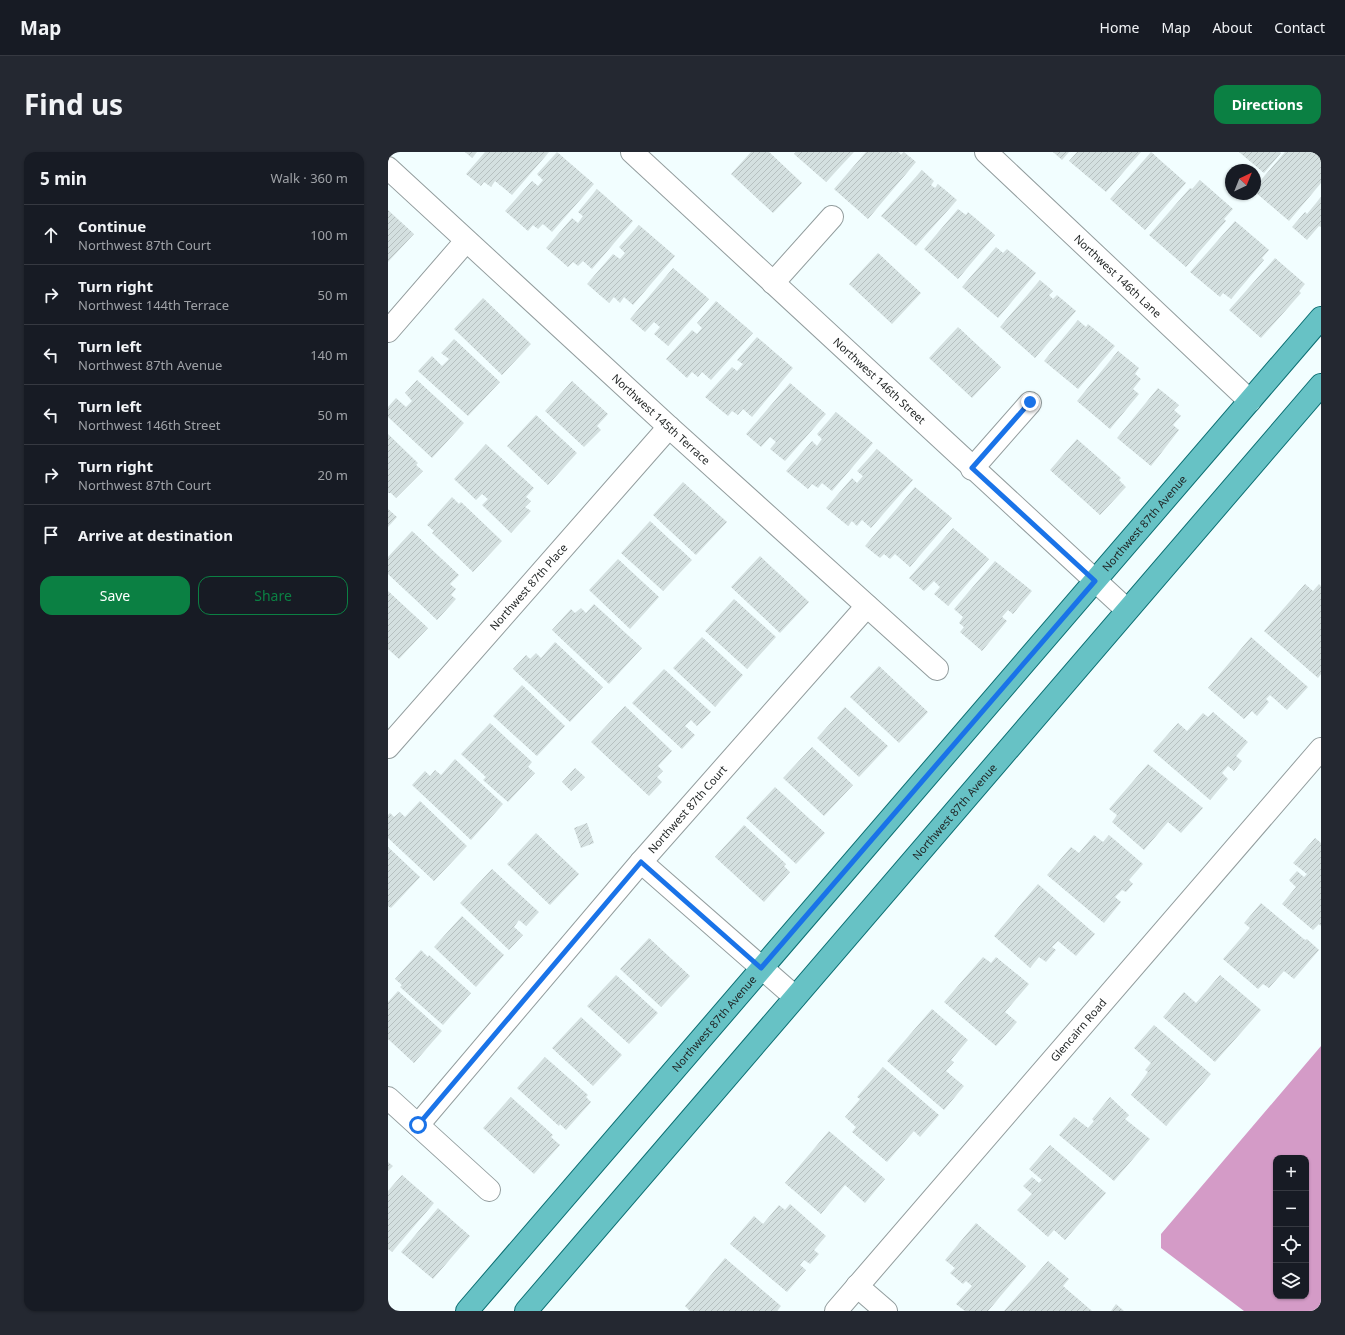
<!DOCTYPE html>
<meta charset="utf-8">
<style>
:root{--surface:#171b24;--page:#242831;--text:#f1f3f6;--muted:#9ea1a6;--line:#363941;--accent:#0b8043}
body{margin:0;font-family:"Noto Sans",sans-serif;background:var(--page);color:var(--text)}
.controls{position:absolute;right:12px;bottom:12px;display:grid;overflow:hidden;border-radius:8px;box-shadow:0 1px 3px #0004}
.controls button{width:36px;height:36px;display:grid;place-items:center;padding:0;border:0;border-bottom:1px solid var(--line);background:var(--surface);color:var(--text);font:20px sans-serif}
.compass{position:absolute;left:837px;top:12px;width:36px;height:36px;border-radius:50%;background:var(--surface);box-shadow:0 1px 3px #0004;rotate:43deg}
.stop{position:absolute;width:12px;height:12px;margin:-9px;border:3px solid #1a73e8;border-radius:50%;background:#fff}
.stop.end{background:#1a73e8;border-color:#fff;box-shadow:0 1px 4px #0008}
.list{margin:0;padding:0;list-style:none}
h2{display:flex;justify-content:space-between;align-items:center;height:52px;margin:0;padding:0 16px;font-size:17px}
h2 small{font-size:13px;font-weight:400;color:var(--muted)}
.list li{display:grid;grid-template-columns:26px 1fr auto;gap:12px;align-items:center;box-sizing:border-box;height:60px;padding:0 16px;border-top:1px solid var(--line)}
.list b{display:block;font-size:15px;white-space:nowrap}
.list p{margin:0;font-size:13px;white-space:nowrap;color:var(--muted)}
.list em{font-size:13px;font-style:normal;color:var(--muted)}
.actions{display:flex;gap:8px;padding:12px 16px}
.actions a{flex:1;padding:9px 0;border:1px solid var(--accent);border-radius:12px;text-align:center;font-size:14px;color:var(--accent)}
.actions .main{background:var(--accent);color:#fff}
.icon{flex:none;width:22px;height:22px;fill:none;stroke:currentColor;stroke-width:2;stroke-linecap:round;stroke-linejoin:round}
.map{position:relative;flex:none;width:933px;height:1159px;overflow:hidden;border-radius:12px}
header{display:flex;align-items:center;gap:24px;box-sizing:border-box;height:56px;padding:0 20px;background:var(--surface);border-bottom:1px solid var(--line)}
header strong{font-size:19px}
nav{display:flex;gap:22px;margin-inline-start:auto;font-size:14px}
.intro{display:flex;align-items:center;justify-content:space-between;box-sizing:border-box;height:96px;padding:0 24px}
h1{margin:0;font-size:28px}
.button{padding:10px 18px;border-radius:12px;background:var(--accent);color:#fff;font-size:14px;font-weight:700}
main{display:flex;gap:24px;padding:0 24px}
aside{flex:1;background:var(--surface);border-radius:12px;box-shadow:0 1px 3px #0004}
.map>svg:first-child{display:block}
.water{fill:#d49bc7;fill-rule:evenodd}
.building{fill:url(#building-hatch)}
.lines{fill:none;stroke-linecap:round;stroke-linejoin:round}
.minor-casing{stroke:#939d9e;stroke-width:24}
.major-casing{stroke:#0c6f73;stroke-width:24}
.minor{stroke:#fff;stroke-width:22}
.major{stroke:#67c2c5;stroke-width:22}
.route{stroke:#1a73e8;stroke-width:5}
.labels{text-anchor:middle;stroke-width:3;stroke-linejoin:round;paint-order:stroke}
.street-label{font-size:11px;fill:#1e2222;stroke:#fff}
</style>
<header>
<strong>Map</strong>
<nav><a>Home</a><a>Map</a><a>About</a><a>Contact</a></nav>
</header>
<div class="intro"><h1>Find us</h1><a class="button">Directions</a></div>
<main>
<aside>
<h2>5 min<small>Walk · 360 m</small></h2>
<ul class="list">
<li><svg class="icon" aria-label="ahead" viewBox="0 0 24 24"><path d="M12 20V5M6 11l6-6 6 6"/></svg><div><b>Continue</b><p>Northwest 87th Court</p></div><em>100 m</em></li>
<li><svg class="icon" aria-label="right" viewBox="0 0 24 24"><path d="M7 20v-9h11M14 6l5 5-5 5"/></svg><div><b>Turn right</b><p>Northwest 144th Terrace</p></div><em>50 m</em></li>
<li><svg class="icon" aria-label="left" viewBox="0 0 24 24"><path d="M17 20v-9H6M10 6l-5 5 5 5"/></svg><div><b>Turn left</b><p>Northwest 87th Avenue</p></div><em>140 m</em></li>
<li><svg class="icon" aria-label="left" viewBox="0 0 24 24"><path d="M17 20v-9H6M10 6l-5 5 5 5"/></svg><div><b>Turn left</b><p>Northwest 146th Street</p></div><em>50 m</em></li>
<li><svg class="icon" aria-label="right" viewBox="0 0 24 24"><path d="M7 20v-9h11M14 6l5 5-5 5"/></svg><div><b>Turn right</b><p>Northwest 87th Court</p></div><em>20 m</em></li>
<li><svg class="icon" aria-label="arrive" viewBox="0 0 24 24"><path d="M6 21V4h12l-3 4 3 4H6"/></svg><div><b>Arrive at destination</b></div></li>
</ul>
<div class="actions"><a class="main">Save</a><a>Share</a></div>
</aside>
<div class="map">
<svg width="933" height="1159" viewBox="0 0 933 1159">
<defs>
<pattern id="building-hatch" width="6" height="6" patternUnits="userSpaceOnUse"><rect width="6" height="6" fill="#d4e0e0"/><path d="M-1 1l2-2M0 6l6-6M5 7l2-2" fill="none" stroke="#b6c0c0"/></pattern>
</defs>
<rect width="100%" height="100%" fill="#f2feff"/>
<path class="water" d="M933 894V1159H856L773 1096V1082ZM888 1006H918V1144H888Z"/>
<path class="building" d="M77 0H89L84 6Z
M97 0H161L124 43 107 29 103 35 96 30 93 34 78 22Z
M169 0 206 32 164 80 155 72 150 77 145 73 140 79 117 59 144 29 150 34 155 28 149 22Z
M363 0H381L414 31 385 61 343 22Z
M408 0H466L438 30 406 2Z
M478 0H511L513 3 516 0 528 10 480 67 446 37Z
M665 0H681L674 8Z
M689 0H753L718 40 681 9Z
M763 0 798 31 757 78 722 47Z
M851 0H892L893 1 876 21Z
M897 0H933V31L901 69 867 40V35Z
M534 18 546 29 543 33 547 36 550 32 569 48 528 94 493 64Z
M812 28 845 57 836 67 838 69 798 115 761 83 802 36 804 37Z
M209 37 245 69 204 117 195 109 190 114 185 110 180 115 158 96 184 66 190 71 195 64 190 60Z
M933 45V75L931 74 919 88 904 75 917 60 919 62Z
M570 57 578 63 580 60 607 83 570 127 536 97Z
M0 58 26 82 0 110Z
M847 69 881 98 874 106 876 108 843 147 835 141 832 145 802 120Z
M251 73 287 104 245 153 236 145 232 151 226 145 221 151 199 132 225 102 232 107 237 101 231 95Z
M608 95 615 101 619 97 648 121 610 166 574 135Z
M490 101 533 141 504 172 461 132Z
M887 106 917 132 911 139 913 141 873 186 841 158Z
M285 116 321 147 280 194 266 182 272 175 266 170 257 180 242 167Z
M652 128 665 139 661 143 665 147 669 143 688 159 647 206 612 175Z
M95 146 143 192 114 223 66 177Z
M328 149 365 181 323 228 314 220 310 225 304 220 299 226 278 207 304 178 309 182 314 176 309 171Z
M690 168 698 175 700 172 727 194 690 237 656 209Z
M570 175 613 215 584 246 541 206Z
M369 185 405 216 364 265 355 257 350 263 344 259 340 264 317 245 344 215 349 219 355 212 349 208Z
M66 187 112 230 80 264 30 219 44 204 54 214 61 207 53 201Z
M730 199 751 216 747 222 753 227 745 237 751 242 722 277 689 249Z
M29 228 76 271 44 306 0 265V255L8 246 18 255 24 249 17 241Z
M184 229 220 262 209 274 213 278 196 295 157 259Z
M402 231 438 262 397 309 382 297 388 290 382 285 373 295 358 282Z
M770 236 791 253 786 258 793 264 785 273 791 278 763 314 729 286Z
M448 260 485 291 444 339 434 331 430 336 424 332 420 337 398 319 424 289 429 294 434 287 429 282Z
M148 263 189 301 160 333 119 294Z
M0 282 30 311 28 313 35 319 8 346 3 341H0Z
M689 287 733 326 731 328 738 335 712 363 662 318Z
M98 292 146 336 138 345 143 349 137 355 143 359 123 381 94 353 100 347 94 342 88 348 66 327Z
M489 297 525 328 483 376 474 368 469 374 464 369 460 374 438 356 464 326 469 331 475 324 469 319Z
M295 330 339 370 308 403 265 363Z
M527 335 564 366 522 415 507 402 502 407 496 402 492 406 477 394Z
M64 345 71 352 73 350 114 389 85 420 44 381 46 379 39 373Z
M0 357 9 365 0 375Z
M262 369 304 408 275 439 233 401Z
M565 376 601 407 560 454 546 442 552 435 546 429 536 439 521 426Z
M24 379 71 423 62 432 68 437 63 443 68 447 49 468 0 422V405Z
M372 404 421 450 392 481 343 435Z
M230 407 271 445 242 477 201 438Z
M607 409 644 439 625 462 620 458 614 465 619 469 594 499 572 480 576 475 571 471 575 465 566 457Z
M917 432 925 439 931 432 933 434V522L930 526 876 479Z
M0 439 40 476 11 507 0 497Z
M346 447 388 485 359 517 317 479Z
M206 452 254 496 221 532 164 478 183 457 187 461 193 456 198 461Z
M314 485 355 523 327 555 285 516Z
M863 485 920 535 899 558 882 543 878 547 881 550 869 564 864 559 856 567 820 536Z
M167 490 215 535 182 570 125 517 138 503 142 507 148 501 153 506Z
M491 514 540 560 511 591 462 545Z
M276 517 323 560 309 574 303 568 297 574 307 583 294 597 244 551Z
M134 533 177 574 149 604 105 564Z
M237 554 284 599 270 614 275 619 269 625 274 630 261 644 203 590Z
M457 555 500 594 471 625 429 586Z
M825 560 860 590 848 604 854 609 846 619 840 614 834 621 840 627 822 648 765 599 790 571 799 579 815 561 820 565Z
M102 571 144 610 140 615 147 621 120 650 95 628 98 625 73 602Z
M424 595 465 633 436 664 395 626Z
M67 607 115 652 83 688 24 633 37 619 42 624 47 618 53 623Z
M760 612 815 656 793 681 780 670 756 698 724 670 729 663 721 657Z
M187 616 197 625 183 639 174 630Z
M387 635 437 681 408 712 358 666Z
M32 649 79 694 46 729 0 686V663L2 661 6 665 12 660 17 665Z
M199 671 206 691 193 696 186 676Z
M356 673 398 712 396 714 402 720 376 750 327 705Z
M148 681 191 722 162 753 119 712Z
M706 683 715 690 721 683 755 712 741 728 745 732 738 740 734 738 727 745 733 750 716 771 659 723 683 695 691 701Z
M927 686 933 691V774L931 772 925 778 894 752 908 735 901 728 909 719 916 725 919 722 905 711Z
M0 695 32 725 3 756 0 754Z
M104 717 151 760 138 774 131 768 126 775 135 783 121 798 72 751Z
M650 732 707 782 688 804 670 789 664 795 668 798 658 810 651 805 642 816 606 784Z
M873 751 917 788 919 787 931 798 906 827 896 819 881 836 875 832 870 837 835 807 862 776 856 771Z
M74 764 116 803 88 835 46 795Z
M261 786 302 824 273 855 232 817Z
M33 798 40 805 41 803 83 841 55 873 12 835 14 833 7 827Z
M595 805 603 811 608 805 641 832 617 860 629 870 608 894 556 850Z
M228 823 270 861 241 892 199 854Z
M832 823 873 858 827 910 775 865 796 840 808 851Z
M10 839 54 879 26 911 0 887V850Z
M544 857 580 888 563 908 566 910 558 919 576 934 556 958 499 909Z
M193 865 234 903 205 934 164 896Z
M766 873 823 922 778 974 743 943 760 920 757 918 763 911 746 896Z
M157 905 200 943 198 945 203 950 178 978 172 972 171 974 129 936Z
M495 915 551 963 532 985 526 979 499 1010 464 980 468 975 457 965 472 947 469 945Z
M123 945 165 983 163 985 172 993 146 1022 95 976Z
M722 945 741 963 737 967 762 987 726 1029 671 983 686 965 700 976 706 969 704 967Z
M441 979 497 1027 477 1051 457 1033 433 1062 397 1031Z
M662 993 718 1041 677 1088 666 1078 660 1085 629 1058 644 1042 635 1034 644 1025 651 1031 654 1028 641 1017Z
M0 1010 5 1014 0 1019Z
M14 1023 46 1051 4 1100 0 1097V1039Z
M402 1052 438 1084 426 1098 431 1102 422 1112 416 1108 412 1113 418 1118 399 1140 342 1092 366 1064 375 1072 391 1053 397 1058Z
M50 1056 82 1084 45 1127 13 1100Z
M588 1071 638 1114 600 1159H577L568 1152 584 1134 578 1129 575 1132 562 1121 567 1116 557 1108Z
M337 1106 393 1154 389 1159H302L297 1154Z
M660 1109 681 1127 675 1134 704 1159H616Z
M728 1152 736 1159H723Z"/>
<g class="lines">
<g class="minor-casing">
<g id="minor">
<path id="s1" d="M244 0 739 458"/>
<path id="s2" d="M598 0 862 249"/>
<path id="s3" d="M0 16 281 275 549 517"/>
<path d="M385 131 444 65"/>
<path d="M0 179 78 89"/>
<path d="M584 317 642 251"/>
<path id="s4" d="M0 595 281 275"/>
<path d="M253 710 407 845"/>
<path d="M0 946 101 1038"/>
<path id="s5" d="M30 973 253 710 479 454"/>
<path d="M469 1134 498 1159"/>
<path id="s6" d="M448 1159 933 597"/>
</g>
</g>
<g class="major-casing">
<g id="major">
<path id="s7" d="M79 1159 933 166"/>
<path id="s8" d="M138 1159 933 233"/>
</g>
</g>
<use href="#minor" class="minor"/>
<use href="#major" class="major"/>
</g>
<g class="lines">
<path class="route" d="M30 973 253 710 373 816 707 429 584 316 642 250"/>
</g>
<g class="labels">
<g class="street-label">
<text dy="4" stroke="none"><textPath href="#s2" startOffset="181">Northwest 146th Lane</textPath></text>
<text dy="4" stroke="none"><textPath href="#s1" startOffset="337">Northwest 146th Street</textPath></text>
<text dy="4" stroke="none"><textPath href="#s3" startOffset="371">Northwest 145th Terrace</textPath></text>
<text dy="4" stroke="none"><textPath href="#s7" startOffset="1039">Northwest 87th Avenue</textPath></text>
<text dy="4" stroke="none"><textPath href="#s4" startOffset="213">Northwest 87th Place</textPath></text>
<text dy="4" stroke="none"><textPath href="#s5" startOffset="415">Northwest 87th Court</textPath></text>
<text dy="4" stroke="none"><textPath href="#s8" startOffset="658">Northwest 87th Avenue</textPath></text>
<text dy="4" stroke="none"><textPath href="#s7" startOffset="379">Northwest 87th Avenue</textPath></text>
<text dy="4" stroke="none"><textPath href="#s6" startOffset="371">Glencairn Road</textPath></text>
</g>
</g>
</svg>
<div class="controls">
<button>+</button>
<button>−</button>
<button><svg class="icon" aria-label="locate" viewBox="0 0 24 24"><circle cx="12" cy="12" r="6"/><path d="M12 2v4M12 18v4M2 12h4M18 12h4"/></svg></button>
<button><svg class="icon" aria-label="layers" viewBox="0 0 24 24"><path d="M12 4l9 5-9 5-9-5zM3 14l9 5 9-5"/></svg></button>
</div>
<svg class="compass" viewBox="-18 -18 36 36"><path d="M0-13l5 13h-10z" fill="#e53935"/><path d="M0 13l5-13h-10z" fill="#9ea1a6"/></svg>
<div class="stop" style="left:30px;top:973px"></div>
<div class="stop end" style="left:642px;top:250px"></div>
</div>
</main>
